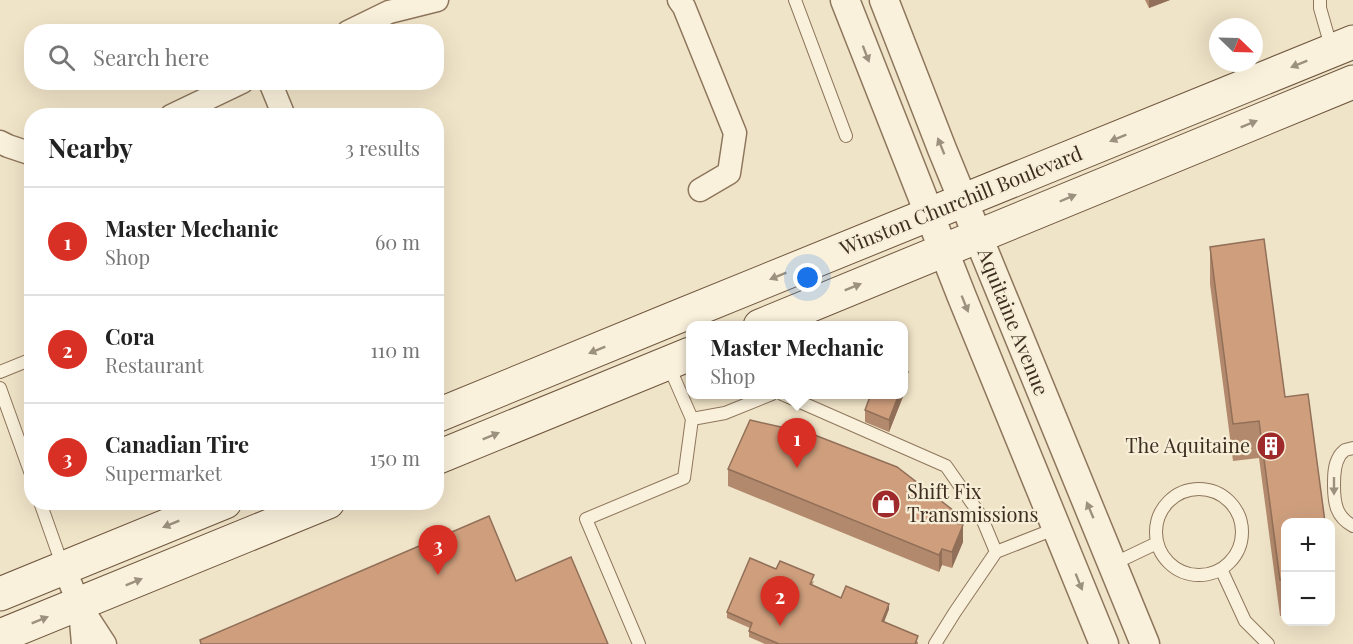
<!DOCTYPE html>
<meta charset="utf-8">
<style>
:root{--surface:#fff;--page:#f2f2f2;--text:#222;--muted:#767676;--line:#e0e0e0;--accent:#d93025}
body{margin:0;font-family:"Playfair Display",serif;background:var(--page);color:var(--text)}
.controls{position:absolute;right:18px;bottom:18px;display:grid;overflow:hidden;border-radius:12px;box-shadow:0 6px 24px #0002}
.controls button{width:54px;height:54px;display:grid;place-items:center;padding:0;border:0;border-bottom:2px solid var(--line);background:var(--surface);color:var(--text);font:30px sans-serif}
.compass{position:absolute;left:1209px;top:18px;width:54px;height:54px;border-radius:50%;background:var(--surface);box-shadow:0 6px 24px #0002;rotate:113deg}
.you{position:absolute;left:808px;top:278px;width:21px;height:21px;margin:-15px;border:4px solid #fff;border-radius:50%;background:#1a73e8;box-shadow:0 0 0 9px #1a73e833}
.badge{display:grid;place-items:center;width:39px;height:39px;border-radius:50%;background:var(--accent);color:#fff;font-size:20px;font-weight:700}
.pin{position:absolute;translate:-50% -50px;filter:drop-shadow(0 2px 3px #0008)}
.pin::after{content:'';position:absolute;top:32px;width:21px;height:18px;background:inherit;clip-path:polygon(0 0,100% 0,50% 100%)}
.popup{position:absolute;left:686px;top:321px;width:222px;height:78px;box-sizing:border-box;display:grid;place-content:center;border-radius:12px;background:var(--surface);filter:drop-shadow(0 2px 4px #0005);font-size:20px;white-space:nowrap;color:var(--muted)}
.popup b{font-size:22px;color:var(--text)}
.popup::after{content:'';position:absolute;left:50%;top:100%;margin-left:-12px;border:12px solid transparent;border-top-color:var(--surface)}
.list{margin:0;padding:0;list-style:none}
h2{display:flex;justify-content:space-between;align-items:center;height:78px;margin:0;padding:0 24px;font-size:26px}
h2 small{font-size:20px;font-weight:400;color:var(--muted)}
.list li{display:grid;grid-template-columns:39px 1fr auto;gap:18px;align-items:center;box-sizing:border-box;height:108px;padding:0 24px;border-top:2px solid var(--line)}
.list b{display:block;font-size:22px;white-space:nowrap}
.list p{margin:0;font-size:20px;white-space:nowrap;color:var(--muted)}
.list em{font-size:20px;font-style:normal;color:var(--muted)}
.icon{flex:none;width:33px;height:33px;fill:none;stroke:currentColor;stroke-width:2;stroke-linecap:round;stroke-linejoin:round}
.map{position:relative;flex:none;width:1353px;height:644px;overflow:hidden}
.search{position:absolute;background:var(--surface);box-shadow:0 6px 24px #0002;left:24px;top:24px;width:420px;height:66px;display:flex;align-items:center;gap:15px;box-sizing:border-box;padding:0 21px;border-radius:24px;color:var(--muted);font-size:22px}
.panel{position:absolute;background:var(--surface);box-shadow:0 6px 24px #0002;left:24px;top:108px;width:420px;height:402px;border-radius:24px}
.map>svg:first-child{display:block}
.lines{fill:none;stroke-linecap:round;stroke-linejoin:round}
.service-casing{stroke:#8d765c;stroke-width:14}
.minor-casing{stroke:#8d765c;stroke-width:25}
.tertiary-casing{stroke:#8d765c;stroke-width:31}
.secondary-casing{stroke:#6f573f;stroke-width:35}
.service{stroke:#faf1dc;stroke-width:12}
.minor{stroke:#faf1dc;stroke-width:22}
.tertiary{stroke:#faf1dc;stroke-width:28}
.secondary{stroke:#faf1dc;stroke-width:33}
.wall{fill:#b2896c}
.shaded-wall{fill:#916f58}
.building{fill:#cf9f7d;stroke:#916f58;stroke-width:1.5}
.oneway{fill:#9c907e}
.labels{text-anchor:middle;stroke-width:4.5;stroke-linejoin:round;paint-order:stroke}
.street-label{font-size:20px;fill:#3d2e20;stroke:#f7eed8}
.poi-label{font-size:20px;fill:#3d2e20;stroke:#f7eed8;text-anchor:end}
</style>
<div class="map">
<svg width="1353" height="644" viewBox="0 0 1353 644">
<rect width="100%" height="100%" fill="#f0e4c8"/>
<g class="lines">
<g class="service-casing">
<path id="service" d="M795 0 846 136
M1320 0V8L1332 50
M668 364 692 419 725 413 772 394
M0 372 32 359
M0 388 32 477
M782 394 946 466 981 516 996 552 1057 528
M1353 448 1345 450C1343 452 1340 454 1339 457 1334 465 1334 476 1334 485 1334 503 1336 517 1353 526
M1156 532a43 43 0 1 1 86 0a43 43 0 1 1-86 0Z
M40 502 63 567
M1113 564 1157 543
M1221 569 1245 621 1268 644
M639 644 586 519 684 478 692 419
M935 644 955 612 996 552"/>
</g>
<g class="minor-casing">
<path id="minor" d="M679 0 684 7 735 133 729 173 700 190
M348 32 389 12 437 0
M270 82 284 116
M171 116 242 82
M0 142 8 146 32 154
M64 568 79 604 105 644
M80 609 83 644"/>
</g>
<g class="tertiary-casing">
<path id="tertiary" d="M845 0 962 297 1104 644
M884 0 942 149 1145 644"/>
</g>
<g class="secondary-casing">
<path id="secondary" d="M760 326 1353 82
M436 416 672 319 1353 42
M436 458 690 354
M0 594 225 502
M0 636 328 502"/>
</g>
<use href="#service" class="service"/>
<use href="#minor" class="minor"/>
<use href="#tertiary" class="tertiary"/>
<use href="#secondary" class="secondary"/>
</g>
<path class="wall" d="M1145 0H1170L1149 8Z
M1264 239 1286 522V616H1280L1259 458 1233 461 1210 284V247Z
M908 384 889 432 865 422V410Z
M728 469 958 524 963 542 952 568 942 565 939 572 728 486Z
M1330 566 1331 573V610H1330Z
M814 581 812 585 841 598 889 609 884 622 918 642V644H765L749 637V631L750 628 727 618V612Z"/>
<path class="shaded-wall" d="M1149 0H1170L1149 8Z
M908 372V384L889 432V420L899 394H903V384Z
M958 514V530L954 522Z
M963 525V542L952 568V552Z
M942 549V565L939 572V555Z
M889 604V609L882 627V621Z"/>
<path class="building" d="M1264 239 1285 397 1308 394 1325 522H1286V579L1280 580 1259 421 1233 424 1210 247Z
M903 370 908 372 903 384Z
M871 394H899L889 420 865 410Z
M750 420 812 434 897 467 958 514 954 522 963 525 952 552 942 549 939 555 728 469Z
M489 516 516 581 571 557 608 644H201L200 640Z
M750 558 776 569 780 561 814 575 810 584 841 598 846 586 889 604 882 621 918 636 915 644H779L749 631 752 623 727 612Z"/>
<defs><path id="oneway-solid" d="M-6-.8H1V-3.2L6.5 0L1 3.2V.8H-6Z" transform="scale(1.5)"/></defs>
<g class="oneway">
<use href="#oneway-solid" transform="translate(866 54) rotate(69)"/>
<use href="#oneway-solid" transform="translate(1299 64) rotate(158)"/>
<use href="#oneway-solid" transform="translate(1249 124) rotate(-22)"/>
<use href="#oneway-solid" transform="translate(1118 138) rotate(158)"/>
<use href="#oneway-solid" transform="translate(941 146) rotate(-112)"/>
<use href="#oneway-solid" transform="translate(1068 198) rotate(-23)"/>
<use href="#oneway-solid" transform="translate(778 276) rotate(158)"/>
<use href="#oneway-solid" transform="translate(853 287) rotate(-22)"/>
<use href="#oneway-solid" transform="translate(965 304) rotate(68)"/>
<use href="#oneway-solid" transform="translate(597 350) rotate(158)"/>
<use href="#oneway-solid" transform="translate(491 436) rotate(-22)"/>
<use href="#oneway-solid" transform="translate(1334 486) rotate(90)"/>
<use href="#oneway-solid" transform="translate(1090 510) rotate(-113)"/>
<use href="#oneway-solid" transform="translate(171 524) rotate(158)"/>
<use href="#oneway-solid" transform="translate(134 582) rotate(-22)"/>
<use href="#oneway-solid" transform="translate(1079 582) rotate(68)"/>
<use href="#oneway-solid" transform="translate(40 620) rotate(-22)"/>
</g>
<defs>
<g id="building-disc" transform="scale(1.5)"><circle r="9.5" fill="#9e2a2b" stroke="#f7eed8"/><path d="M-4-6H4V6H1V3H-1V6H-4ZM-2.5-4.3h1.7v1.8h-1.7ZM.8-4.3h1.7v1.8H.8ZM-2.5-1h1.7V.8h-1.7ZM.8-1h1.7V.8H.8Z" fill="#fff"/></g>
<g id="shop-disc" transform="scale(1.5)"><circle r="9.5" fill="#9e2a2b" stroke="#f7eed8"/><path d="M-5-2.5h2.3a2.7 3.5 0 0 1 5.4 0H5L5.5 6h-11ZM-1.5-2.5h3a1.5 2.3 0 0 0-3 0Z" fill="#fff"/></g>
</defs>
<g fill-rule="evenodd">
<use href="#building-disc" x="1271" y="446"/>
<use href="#shop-disc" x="886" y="504"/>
</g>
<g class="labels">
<g class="street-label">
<text transform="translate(961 201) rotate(-22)" y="7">Winston Churchill Boulevard</text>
<text transform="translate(1013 322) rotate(68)" y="7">Aquitaine Avenue</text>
</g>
<g class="poi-label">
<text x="1250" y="453">The Aquitaine</text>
<text x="907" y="499" text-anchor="start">Shift Fix<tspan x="907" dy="23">Transmissions</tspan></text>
</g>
</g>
</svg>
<div class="controls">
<button>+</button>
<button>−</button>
</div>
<svg class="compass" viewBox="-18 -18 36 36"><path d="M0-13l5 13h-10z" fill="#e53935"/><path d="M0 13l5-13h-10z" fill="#767676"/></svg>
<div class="you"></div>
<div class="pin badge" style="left:797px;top:468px">1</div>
<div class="popup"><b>Master Mechanic</b>Shop</div>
<div class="pin badge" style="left:780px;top:626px">2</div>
<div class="pin badge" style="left:438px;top:575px">3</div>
<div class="search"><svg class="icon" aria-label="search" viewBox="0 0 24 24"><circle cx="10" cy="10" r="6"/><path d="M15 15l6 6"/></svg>Search here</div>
<section class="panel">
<h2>Nearby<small>3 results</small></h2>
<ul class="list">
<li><span class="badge">1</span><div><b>Master Mechanic</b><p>Shop</p></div><em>60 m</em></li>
<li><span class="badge">2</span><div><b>Cora</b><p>Restaurant</p></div><em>110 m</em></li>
<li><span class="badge">3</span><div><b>Canadian Tire</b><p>Supermarket</p></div><em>150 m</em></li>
</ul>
</section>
</div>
